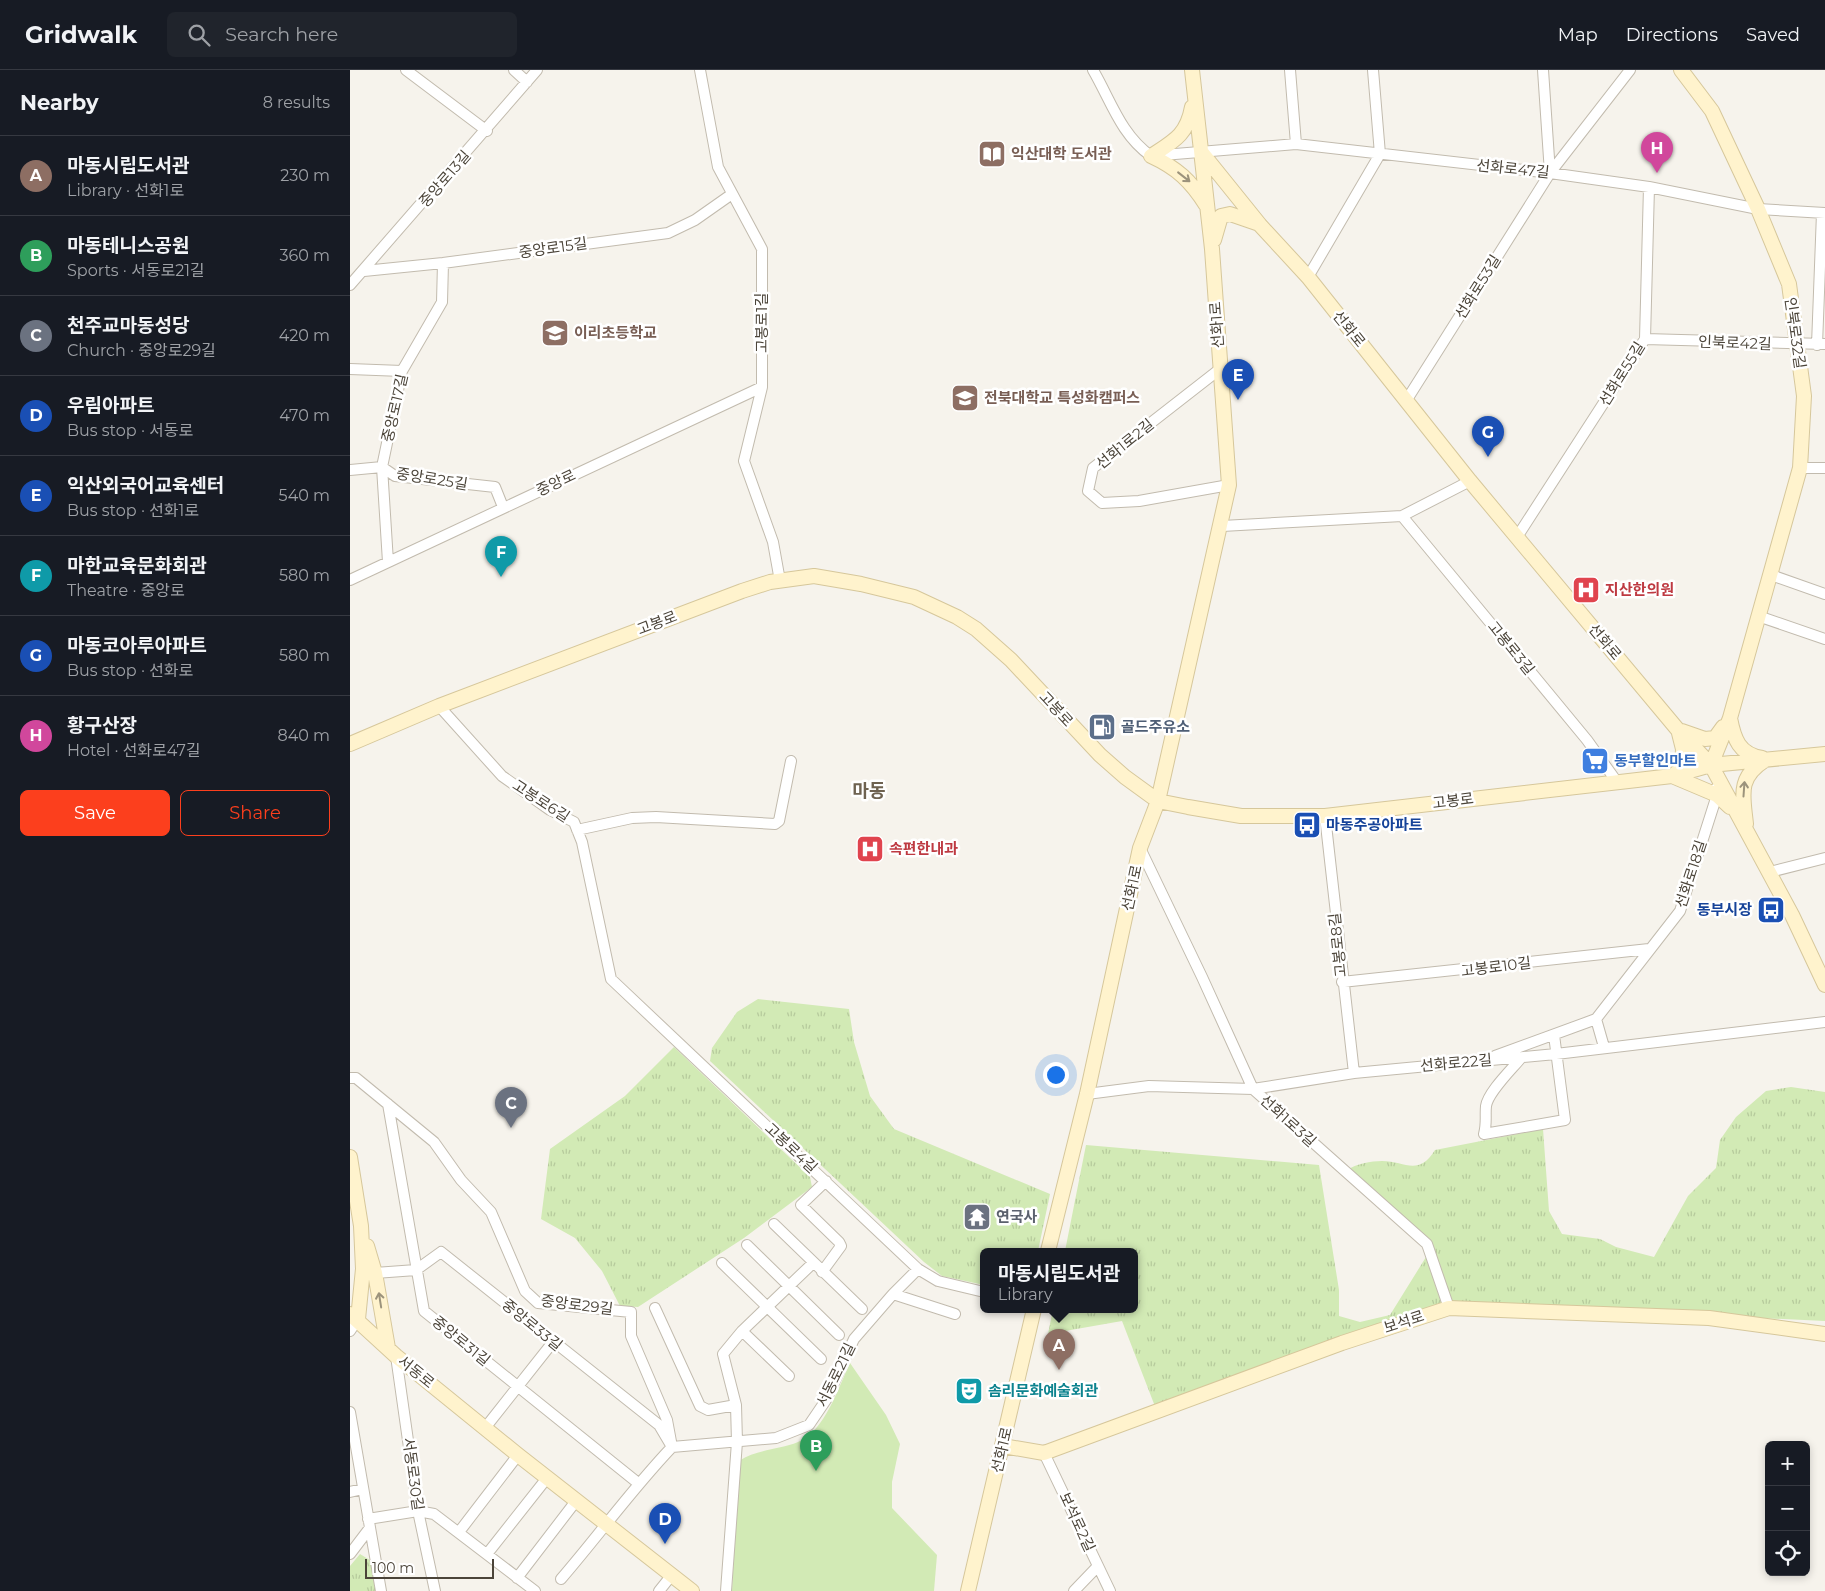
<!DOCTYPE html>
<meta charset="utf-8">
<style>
:root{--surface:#171b24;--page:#20242c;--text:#f1f3f6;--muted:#9ea1a6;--line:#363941;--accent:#fc3f1d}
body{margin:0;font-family:Montserrat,"Noto Sans KR",sans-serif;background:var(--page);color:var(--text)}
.controls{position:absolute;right:15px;bottom:15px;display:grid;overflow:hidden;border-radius:8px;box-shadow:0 2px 8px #0003}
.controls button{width:45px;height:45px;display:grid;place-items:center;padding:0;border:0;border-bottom:1px solid var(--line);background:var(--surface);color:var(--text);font:25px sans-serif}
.scale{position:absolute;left:15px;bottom:12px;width:129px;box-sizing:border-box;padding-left:5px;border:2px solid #4b4439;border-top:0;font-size:14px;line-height:18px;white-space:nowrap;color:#4b4439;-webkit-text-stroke:4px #fff;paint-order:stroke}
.you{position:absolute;left:705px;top:1004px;width:18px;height:18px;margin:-12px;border:4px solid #fff;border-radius:50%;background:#1a73e8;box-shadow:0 0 0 8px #1a73e833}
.badge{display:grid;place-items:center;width:32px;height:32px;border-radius:50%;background:var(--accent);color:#fff;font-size:16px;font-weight:700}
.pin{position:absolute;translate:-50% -41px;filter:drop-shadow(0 1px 2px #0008)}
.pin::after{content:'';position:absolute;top:26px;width:18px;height:15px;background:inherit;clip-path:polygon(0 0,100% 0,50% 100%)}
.popup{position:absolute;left:630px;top:1178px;width:158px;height:65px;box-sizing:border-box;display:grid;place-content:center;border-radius:8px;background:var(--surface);filter:drop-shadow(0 1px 4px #0005);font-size:16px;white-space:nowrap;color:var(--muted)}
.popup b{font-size:19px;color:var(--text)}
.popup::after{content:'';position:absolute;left:50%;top:100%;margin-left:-10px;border:10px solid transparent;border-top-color:var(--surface)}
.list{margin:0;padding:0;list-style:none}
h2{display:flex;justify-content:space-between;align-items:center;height:65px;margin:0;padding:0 20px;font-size:21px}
h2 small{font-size:16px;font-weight:400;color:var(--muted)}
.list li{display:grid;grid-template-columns:32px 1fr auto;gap:15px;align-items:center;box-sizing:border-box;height:80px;padding:0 20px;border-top:1px solid var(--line)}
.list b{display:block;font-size:19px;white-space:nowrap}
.list p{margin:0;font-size:16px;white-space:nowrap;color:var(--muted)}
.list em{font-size:16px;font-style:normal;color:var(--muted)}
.actions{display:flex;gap:10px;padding:15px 20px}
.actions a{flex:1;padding:11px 0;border:1px solid var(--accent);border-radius:8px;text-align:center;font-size:18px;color:var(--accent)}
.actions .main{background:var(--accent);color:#fff}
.icon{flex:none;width:28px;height:28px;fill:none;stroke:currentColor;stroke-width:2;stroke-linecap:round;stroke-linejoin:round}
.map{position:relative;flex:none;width:1475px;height:1521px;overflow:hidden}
header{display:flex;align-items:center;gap:30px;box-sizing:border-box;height:70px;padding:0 25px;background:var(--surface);border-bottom:1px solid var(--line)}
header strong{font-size:24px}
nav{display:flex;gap:28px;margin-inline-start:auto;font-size:18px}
.search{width:350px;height:45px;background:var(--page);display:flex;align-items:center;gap:12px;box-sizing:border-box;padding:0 18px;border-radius:8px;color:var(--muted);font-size:19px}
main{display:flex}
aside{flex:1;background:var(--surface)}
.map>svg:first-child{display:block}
.grass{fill:url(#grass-tufts)}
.pitch{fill:#d2eab5}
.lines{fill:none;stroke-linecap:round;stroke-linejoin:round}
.street-casing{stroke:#c2bbae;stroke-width:12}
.secondary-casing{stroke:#d6c79b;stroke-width:16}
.street{stroke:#fff;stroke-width:10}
.secondary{stroke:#fff3cd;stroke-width:14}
.oneway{stroke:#9c937c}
.labels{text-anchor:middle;stroke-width:5;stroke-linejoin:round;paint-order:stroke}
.education-label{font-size:15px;font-weight:bold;fill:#785e54;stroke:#fff;text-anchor:start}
.street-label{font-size:15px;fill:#4b4439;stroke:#fff}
.health-label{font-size:15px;font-weight:bold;fill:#be3a42;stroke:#fff;text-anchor:start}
.service-label{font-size:15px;font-weight:bold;fill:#4e5e75;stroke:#fff;text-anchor:start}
.shop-label{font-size:15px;font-weight:bold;fill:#366cbe;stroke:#fff;text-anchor:start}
.transit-label{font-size:15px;font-weight:bold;fill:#164399;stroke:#fff;text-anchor:start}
.worship-label{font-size:15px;font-weight:bold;fill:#5b616d;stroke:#fff;text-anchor:start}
.culture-label{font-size:15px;font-weight:bold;fill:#0d838f;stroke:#fff;text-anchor:start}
.quarter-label{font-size:18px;font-weight:bold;fill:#6e6250;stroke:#fff}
</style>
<header>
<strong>Gridwalk</strong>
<div class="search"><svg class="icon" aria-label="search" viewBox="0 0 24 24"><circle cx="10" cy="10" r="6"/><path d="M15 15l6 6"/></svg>Search here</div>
<nav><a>Map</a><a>Directions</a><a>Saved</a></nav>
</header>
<main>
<aside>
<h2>Nearby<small>8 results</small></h2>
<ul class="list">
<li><span class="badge" style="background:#8d6e63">A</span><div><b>마동시립도서관</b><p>Library · 선화1로</p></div><em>230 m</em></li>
<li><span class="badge" style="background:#2e9e5b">B</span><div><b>마동테니스공원</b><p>Sports · 서동로21길</p></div><em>360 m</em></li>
<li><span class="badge" style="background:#6b7280">C</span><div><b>천주교마동성당</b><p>Church · 중앙로29길</p></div><em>420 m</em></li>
<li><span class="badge" style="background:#1a4fb4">D</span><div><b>우림아파트</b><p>Bus stop · 서동로</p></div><em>470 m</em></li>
<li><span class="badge" style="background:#1a4fb4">E</span><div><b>익산외국어교육센터</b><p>Bus stop · 선화1로</p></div><em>540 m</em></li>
<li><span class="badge" style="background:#0f9aa8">F</span><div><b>마한교육문화회관</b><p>Theatre · 중앙로</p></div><em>580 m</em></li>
<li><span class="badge" style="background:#1a4fb4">G</span><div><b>마동코아루아파트</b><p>Bus stop · 선화로</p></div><em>580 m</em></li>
<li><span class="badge" style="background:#d1479c">H</span><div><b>황구산장</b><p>Hotel · 선화로47길</p></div><em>840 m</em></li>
</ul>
<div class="actions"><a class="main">Save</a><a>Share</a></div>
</aside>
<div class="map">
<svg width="1475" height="1521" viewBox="0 0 1475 1521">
<defs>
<pattern id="grass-tufts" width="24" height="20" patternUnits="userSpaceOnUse" patternTransform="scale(1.25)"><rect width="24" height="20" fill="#d2eab5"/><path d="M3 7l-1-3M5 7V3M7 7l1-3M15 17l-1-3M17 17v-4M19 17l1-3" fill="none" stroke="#b6ca9c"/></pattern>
</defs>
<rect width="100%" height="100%" fill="#f6f3ec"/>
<path class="grass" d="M408 929 499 939 504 972 520 1026 544 1059 700 1124 688 1181H634V1215L592 1206 574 1192 360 991 362 978 387 942Z
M324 977 460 1107 462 1117 394 1168 288 1237 270 1236 252 1201 225 1168 191 1149 200 1079 275 1026Z
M1441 1017 1475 1022V1251L1102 1234 1081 1170 997 1100C1006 1094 1021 1091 1032 1091 1055 1091 1068 1107 1085 1080L1193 1059 1199 1141 1212 1164 1250 1169 1266 1177 1304 1187 1338 1126 1366 1098 1370 1070 1386 1047 1416 1021Z
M736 1075 969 1095 989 1220V1246L1010 1252 1040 1245 1076 1187 1093 1237 806 1339 772 1251 698 1264 703 1239H784V1181H715Z
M10 1484 23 1492 28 1521H0V1496Z"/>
<path class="pitch" d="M500 1293 536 1345 550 1374 542 1412V1438L587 1485 584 1521H382L389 1391C407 1379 429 1380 448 1372 475 1361 488 1318 500 1293Z"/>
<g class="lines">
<g class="street-casing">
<path id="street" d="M56 0 137 61
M164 0 177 12
M350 0 368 97 412 179V317L394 391 423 472 430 511
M743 0C761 31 771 65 801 86L946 74 1200 103 1299 117 1408 139 1475 143
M940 0 946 74
M1200 103 1280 0
M14 201 93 193 318 163 345 150 382 124
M958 207 1030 84 1023 0
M0 215 187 0
M1295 269 1475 274
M1467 275 1472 143
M0 299 52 301
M870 299 743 398 738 421 752 433 789 431 879 415
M1056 331 1200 103 1193 0
M1450 398H1475
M0 400 32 397 45 406 145 417 153 437
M1052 446 1237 670 1267 712
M872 456 1052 446 1120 411
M1167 467 1295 269 1299 117
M38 492 32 397 52 301 92 232 93 193
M1421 505 1475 524
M0 510 412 317
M1408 546 1475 569
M89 636 152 706 200 740 224 752 232 772 261 909 568 1199 588 1211 634 1222
M975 746 1004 1003
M227 760 282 748 306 747 425 754 429 751 441 691
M790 778 852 907 903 1019 1077 1174 1099 1238
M1420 802 1475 788
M992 912 1299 879
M1246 949 1254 977
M1145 986 1246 949 1330 841 1367 725 1365 719
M1171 988C1162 999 1138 1022 1136 1036 1135 1046 1137 1053 1134 1064L1215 1050 1204 965
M0 1008H6L84 1072 111 1110 141 1142 175 1221 188 1233 281 1242V1266L317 1350 322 1377C282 1419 249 1465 211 1509
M737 1024 799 1016 903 1019 1004 1003 1206 984 1475 952
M38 1034 74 1241 288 1413
M424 1154 512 1239
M397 1175 489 1265
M372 1193 471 1289
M472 1202 491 1176 489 1172 451 1135 476 1111
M25 1203 66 1200 91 1182 309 1355 322 1377 426 1368 459 1355 476 1330 504 1269 543 1224 568 1199
M543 1224 605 1244
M305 1238 350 1336 358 1340 386 1335
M0 1261 8 1249
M392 1261 439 1306
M46 1286 68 1441 85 1521
M0 1342 31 1521
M135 1358 203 1272
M694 1383 760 1521
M0 1422 13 1419
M18 1449 68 1441 84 1444 185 1521
M109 1462 168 1385
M0 1484 19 1459
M137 1484 197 1408
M167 1508 226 1431
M309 1521 321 1506
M376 1521 387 1372 386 1335 373 1284 392 1261 463 1193
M724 1521 748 1496"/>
</g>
<g class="secondary-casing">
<path id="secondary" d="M1331 0 1362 41 1408 139 1439 214 1454 326 1450 398 1380 648 1361 695
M852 83 910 155 958 207 1120 411 1328 660 1361 695 1442 845 1475 915
M801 86C824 71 837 65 842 37
M801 86C827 98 841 111 856 135
M864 170 871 146 880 144 909 154
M1380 648C1384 669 1389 684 1412 688
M1332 661 1355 669 1365 668 1373 657
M0 674 89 636 392 521 420 512 464 506 511 514 564 527 607 547 626 559 661 590 750 685 775 707 808 731 838 737 891 746H975L1322 706 1361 695 1475 684
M1323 705 1332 699 1333 679 1329 663
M1322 706 1367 725 1380 737
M1396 754C1393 725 1387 708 1415 690
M0 1087 11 1156 13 1199 8 1249
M17 1176 25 1203 38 1278
M698 1181 737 1024 790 778 808 731 879 415 862 179 842 0
M0 1244 46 1286 168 1385 342 1521
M653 1376 694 1383 992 1273 1099 1238 1359 1248 1475 1264
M618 1521 684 1239"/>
</g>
<use href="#street" class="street"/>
<use href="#secondary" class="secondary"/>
</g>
<defs><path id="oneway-shaft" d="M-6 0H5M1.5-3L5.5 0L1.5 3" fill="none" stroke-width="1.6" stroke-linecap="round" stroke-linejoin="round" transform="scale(1.25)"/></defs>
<g class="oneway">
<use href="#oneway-shaft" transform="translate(834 107) rotate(38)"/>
<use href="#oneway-shaft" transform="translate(1394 719) rotate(-86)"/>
<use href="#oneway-shaft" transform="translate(30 1230) rotate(-99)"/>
</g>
<defs>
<g id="library-square" transform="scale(1.4375)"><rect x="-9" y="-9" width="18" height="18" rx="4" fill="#8d6e63" stroke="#fff"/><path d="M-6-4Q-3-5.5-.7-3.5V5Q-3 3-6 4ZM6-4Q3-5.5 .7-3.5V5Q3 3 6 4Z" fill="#fff"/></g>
<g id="school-square" transform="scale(1.4375)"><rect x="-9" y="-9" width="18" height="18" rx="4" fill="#8d6e63" stroke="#fff"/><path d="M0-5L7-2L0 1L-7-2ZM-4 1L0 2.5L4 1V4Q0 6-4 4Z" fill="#fff"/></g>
<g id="university-square" transform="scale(1.4375)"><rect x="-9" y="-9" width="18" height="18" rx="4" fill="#8d6e63" stroke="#fff"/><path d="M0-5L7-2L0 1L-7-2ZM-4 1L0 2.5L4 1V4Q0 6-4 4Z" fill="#fff"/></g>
<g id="hospital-square" transform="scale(1.4375)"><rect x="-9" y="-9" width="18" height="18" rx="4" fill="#e0444e" stroke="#fff"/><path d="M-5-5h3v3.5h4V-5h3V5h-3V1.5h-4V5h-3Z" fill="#fff"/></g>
<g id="fuel-square" transform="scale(1.4375)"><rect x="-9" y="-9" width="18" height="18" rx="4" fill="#5c6f8a" stroke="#fff"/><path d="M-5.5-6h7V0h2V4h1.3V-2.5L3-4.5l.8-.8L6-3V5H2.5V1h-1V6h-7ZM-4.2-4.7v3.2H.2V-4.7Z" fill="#fff"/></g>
<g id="supermarket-square" transform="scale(1.4375)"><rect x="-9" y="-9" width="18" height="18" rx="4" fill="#3f7fe0" stroke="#fff"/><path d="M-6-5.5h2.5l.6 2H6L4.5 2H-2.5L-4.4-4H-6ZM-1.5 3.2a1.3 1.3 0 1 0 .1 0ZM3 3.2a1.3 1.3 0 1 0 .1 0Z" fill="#fff"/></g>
<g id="bus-square" transform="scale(1.4375)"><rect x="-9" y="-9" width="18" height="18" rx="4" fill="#1a4fb4" stroke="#fff"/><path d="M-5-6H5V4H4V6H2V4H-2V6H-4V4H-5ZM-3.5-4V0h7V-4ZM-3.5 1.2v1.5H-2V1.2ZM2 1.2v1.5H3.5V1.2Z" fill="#fff"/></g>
<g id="temple-square" transform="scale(1.4375)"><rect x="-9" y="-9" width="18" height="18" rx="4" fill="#6b7280" stroke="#fff"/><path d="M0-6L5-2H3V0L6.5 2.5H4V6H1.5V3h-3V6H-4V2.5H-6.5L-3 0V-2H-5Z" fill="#fff"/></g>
<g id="theatre-square" transform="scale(1.4375)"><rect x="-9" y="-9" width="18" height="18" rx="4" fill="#0f9aa8" stroke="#fff"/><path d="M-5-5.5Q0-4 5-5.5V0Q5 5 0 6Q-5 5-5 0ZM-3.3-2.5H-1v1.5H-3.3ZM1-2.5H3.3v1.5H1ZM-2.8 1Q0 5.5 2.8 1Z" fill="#fff"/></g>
</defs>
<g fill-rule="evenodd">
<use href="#library-square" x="642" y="84"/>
<use href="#school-square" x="205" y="263"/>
<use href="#university-square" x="615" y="328"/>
<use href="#hospital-square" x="1236" y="520"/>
<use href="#fuel-square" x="752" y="657"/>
<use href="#supermarket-square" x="1245" y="691"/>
<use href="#bus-square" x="957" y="755"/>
<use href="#hospital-square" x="520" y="779"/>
<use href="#bus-square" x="1421" y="840"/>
<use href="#temple-square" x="627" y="1147"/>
<use href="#theatre-square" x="619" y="1321"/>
</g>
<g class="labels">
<g class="education-label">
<text x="661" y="89">익산대학 도서관</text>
<text x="224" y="268">이리초등학교</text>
<text x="634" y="333">전북대학교 특성화캠퍼스</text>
</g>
<g class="street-label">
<text transform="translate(1163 99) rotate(6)" y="5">선화로47길</text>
<text transform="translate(95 109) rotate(-49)" y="5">중앙로13길</text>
<text transform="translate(203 178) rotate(-8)" y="5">중앙로15길</text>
<text transform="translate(1128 217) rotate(-58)" y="5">선화로53길</text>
<text transform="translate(412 253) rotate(-90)" y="5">고봉로1길</text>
<text transform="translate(867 255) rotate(-94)" y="5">선화1로</text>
<text transform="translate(999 259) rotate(51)" y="5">선화로</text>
<text transform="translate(1445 263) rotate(82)" y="5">인북로32길</text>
<text transform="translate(1385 273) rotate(2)" y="5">인북로42길</text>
<text transform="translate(1272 304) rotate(-58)" y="5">선화로55길</text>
<text transform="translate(45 338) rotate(-77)" y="5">중앙로17길</text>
<text transform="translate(775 374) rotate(-39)" y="5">선화1로2길</text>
<text transform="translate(82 409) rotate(9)" y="5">중앙로25길</text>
<text transform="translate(206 413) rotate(-25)" y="5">중앙로</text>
<text transform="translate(307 553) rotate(-21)" y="5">고봉로</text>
<text transform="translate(1255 572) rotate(50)" y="5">선화로</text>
<text transform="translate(1161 578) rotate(51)" y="5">고봉로3길</text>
<text transform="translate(706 639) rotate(47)" y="5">고봉로</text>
<text transform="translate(191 731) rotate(33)" y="5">고봉로6길</text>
<text transform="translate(1103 731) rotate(-7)" y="5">고봉로</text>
<text transform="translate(1341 804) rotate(-72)" y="5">선화로18길</text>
<text transform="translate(782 818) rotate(-78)" y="5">선화1로</text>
<text transform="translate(988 875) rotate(-96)" y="5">고봉로8길</text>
<text transform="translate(1146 897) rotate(-7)" y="5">고봉로10길</text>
<text transform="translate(1106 993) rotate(-5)" y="5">선화로22길</text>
<text transform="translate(938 1051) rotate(42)" y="5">선화1로3길</text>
<text transform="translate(441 1078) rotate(43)" y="5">고봉로4길</text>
<text transform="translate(227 1235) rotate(7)" y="5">중앙로29길</text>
<text transform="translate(1054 1252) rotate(-18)" y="5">보석로</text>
<text transform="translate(182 1255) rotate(39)" y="5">중앙로33길</text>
<text transform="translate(111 1271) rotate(39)" y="5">중앙로31길</text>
<text transform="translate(66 1302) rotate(39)" y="5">서동로</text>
<text transform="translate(486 1305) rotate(-64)" y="5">서동로21길</text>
<text transform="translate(652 1380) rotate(-77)" y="5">선화1로</text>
<text transform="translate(63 1404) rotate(82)" y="5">서동로30길</text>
<text transform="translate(727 1452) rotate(65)" y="5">보석로2길</text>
</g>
<g class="health-label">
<text x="1255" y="525">지산한의원</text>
<text x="539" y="784">속편한내과</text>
</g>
<g class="service-label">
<text x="771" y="662">골드주유소</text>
</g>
<g class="shop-label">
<text x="1264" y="696">동부할인마트</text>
</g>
<g class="transit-label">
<text x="976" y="760">마동주공아파트</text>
<text x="1402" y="845" text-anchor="end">동부시장</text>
</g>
<g class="worship-label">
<text x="646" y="1152">연국사</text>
</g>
<g class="culture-label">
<text x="638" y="1326">솜리문화예술회관</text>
</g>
<g class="quarter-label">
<text x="519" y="727">마동</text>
</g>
</g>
</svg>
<div class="controls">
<button>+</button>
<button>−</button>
<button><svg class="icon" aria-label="locate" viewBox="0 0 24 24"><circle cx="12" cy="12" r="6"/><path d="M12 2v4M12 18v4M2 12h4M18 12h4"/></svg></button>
</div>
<div class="scale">100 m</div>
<div class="you"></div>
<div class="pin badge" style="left:709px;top:1300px;background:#8d6e63">A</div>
<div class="popup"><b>마동시립도서관</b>Library</div>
<div class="pin badge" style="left:466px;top:1401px;background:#2e9e5b">B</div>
<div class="pin badge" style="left:161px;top:1058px;background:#6b7280">C</div>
<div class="pin badge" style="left:315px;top:1474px;background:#1a4fb4">D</div>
<div class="pin badge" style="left:888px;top:330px;background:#1a4fb4">E</div>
<div class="pin badge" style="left:151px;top:507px;background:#0f9aa8">F</div>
<div class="pin badge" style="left:1138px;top:387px;background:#1a4fb4">G</div>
<div class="pin badge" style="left:1307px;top:103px;background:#d1479c">H</div>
</div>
</main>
